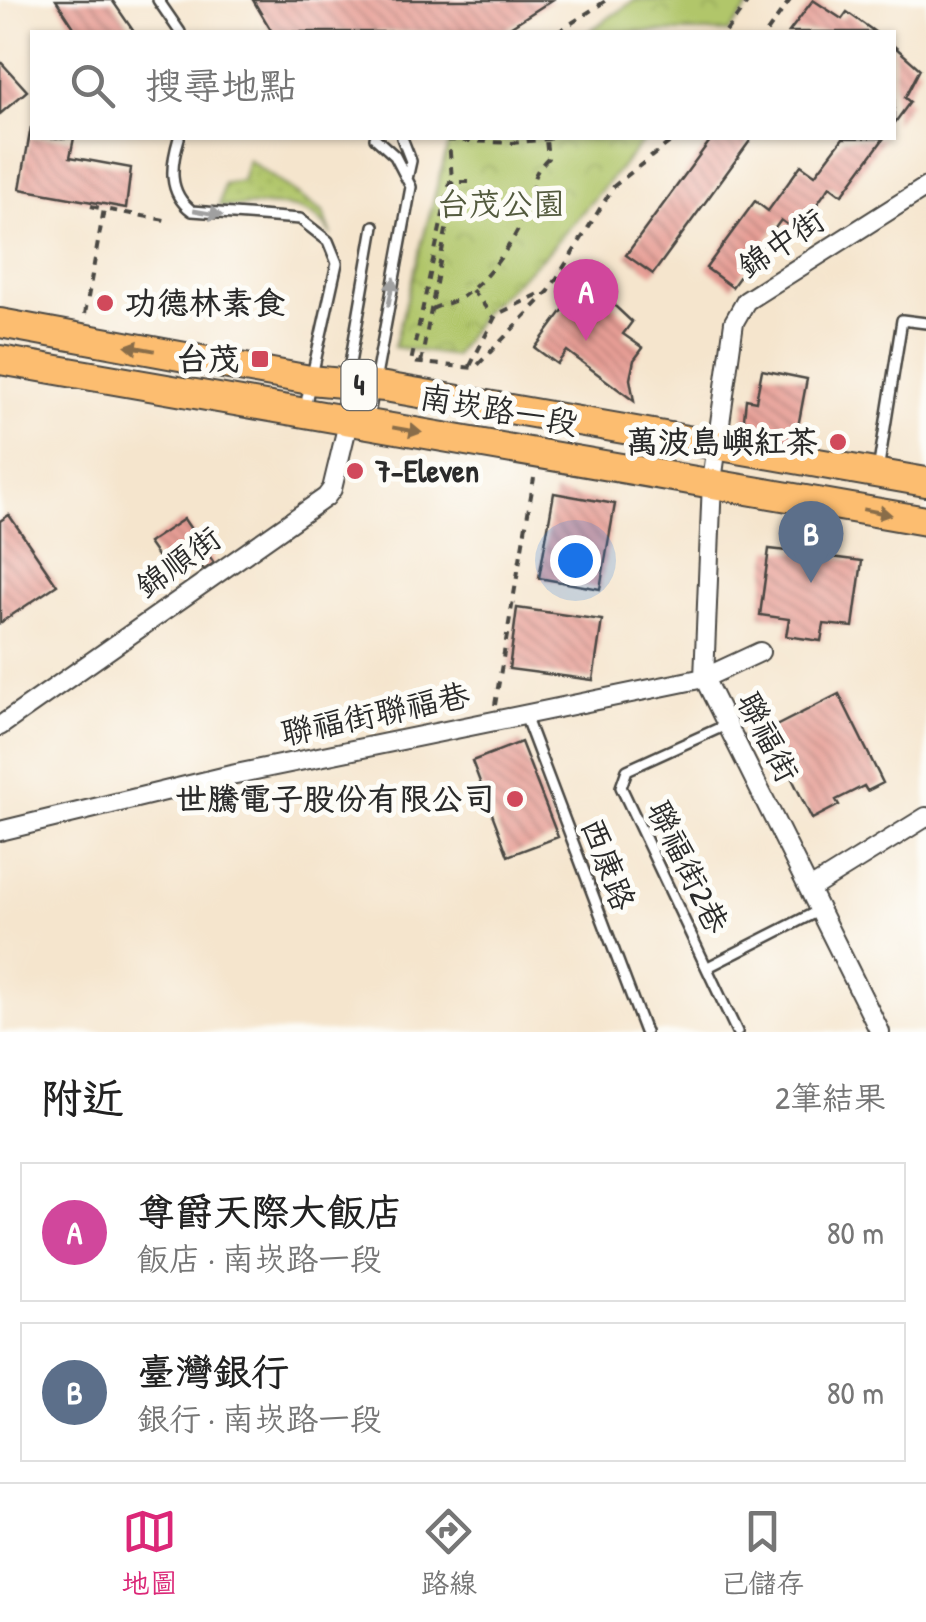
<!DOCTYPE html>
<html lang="zh-TW">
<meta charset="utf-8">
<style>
:root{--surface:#fff;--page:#f2f2f2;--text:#222;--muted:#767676;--line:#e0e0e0;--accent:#db2777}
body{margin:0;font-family:"Patrick Hand","LXGW WenKai TC",sans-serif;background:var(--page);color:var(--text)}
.you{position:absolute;left:575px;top:560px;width:35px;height:35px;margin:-25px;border:8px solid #fff;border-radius:50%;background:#1a73e8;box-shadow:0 0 0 15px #1a73e833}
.badge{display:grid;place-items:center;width:65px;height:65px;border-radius:50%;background:var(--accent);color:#fff;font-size:32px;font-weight:700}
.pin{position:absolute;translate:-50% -82px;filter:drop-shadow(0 2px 5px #0008)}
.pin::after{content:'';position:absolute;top:52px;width:35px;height:30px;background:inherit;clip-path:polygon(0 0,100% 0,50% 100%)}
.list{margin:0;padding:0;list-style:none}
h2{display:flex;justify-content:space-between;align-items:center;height:130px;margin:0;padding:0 40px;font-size:42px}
h2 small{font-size:32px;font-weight:400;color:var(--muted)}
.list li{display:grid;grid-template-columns:65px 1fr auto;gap:30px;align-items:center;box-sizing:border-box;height:140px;margin:0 20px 20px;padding:0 20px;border:2px solid var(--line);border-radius:0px}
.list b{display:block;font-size:38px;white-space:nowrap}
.list p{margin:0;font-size:32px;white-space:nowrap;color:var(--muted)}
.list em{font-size:32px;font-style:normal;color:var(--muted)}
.icon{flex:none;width:55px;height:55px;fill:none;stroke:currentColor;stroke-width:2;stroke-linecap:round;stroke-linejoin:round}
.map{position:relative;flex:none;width:926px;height:1032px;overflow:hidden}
.search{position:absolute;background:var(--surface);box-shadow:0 2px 8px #0004;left:30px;right:30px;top:30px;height:110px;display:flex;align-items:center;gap:25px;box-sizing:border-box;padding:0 35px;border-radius:0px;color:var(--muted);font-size:38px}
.sheet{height:450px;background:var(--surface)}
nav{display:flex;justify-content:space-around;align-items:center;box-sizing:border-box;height:140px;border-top:2px solid var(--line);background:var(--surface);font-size:28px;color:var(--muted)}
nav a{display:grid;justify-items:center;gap:5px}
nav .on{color:var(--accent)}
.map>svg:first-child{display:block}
.grass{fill:url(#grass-dots);stroke:#6e784a;stroke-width:2.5}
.park{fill:url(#park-crowns);stroke:#6e784a;stroke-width:2.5}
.building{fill:url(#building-back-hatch)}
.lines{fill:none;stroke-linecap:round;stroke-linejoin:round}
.service-casing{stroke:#494743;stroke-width:14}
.minor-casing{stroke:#494743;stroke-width:22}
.primary-casing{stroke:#494743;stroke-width:32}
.path{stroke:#494743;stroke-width:4;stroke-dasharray:8 8;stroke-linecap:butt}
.service{stroke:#fff;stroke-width:9}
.minor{stroke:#fff;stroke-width:18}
.primary{stroke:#fcbd6f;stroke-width:28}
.oneway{fill:#a0a0a0}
.oneway2{fill:#896d4a}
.poi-dot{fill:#d1495b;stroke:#fdfcf7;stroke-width:4}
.labels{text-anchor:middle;stroke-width:10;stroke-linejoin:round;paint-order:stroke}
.shield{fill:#fdfcf7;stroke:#6a6a68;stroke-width:2.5}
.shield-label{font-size:30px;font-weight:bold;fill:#2b2b2b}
.park-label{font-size:32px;fill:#535a3e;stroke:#fdfcf7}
.street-label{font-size:32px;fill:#2b2b2b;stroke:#fdfcf7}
.poi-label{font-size:32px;font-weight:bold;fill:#2b2b2b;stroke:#fdfcf7;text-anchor:end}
</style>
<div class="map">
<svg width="926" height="1032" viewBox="0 0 926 1032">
<defs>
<pattern id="grass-dots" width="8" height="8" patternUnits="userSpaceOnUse" patternTransform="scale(2.5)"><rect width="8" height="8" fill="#b1c66a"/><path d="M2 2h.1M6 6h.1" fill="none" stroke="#98aa5c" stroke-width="1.8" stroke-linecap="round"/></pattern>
<pattern id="park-crowns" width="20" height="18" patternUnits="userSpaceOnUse" patternTransform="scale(2.5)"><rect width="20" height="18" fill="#b1c66a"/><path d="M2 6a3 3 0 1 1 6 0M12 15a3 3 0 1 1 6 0" fill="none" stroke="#98aa5c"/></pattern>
<pattern id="building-back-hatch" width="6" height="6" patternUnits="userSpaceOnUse" patternTransform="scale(2.5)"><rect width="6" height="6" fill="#e79e95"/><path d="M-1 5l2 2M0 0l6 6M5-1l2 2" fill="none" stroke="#bb817a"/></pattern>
</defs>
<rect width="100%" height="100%" fill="#fdfcf7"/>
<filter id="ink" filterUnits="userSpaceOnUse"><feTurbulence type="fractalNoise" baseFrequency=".01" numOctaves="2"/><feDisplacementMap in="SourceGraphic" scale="20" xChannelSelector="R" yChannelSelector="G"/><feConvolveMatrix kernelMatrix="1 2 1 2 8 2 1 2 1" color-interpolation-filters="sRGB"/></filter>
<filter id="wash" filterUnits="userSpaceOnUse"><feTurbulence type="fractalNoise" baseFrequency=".0048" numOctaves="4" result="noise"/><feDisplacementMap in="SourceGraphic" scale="40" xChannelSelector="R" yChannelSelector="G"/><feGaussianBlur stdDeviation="2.25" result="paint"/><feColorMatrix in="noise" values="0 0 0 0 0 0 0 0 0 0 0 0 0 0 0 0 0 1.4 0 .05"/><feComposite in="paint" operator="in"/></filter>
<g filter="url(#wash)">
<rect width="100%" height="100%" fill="#f5e5cd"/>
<path class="grass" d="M248 160 323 212 332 236C309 195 260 207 219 207L224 184 242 181Z"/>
<path class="park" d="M635 0H754L729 32H588Z
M450 138H646L548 252 484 311 454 356 394 347Z"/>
<g id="blocks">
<path class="building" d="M56 0H112L134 32H77Z
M253 0H552L502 32H272Z
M813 0 842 19 847 12 875 32H789Z
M894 46 920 69 905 98 910 102 894 124Z
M0 61 27 91 0 114Z
M31 127 32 138H74L70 157 131 168 126 208 20 189Z
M712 138H752L653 274 626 255Z
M843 138H884L842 195 830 186 797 232 781 220 732 287 706 268 755 201 768 211 801 165 815 175Z
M586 279 632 322 623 334 643 348 634 360 630 379 634 401 567 351 557 364 535 348Z
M762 370 807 379 794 448 742 437 746 399 756 401Z
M554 493 615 504 600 589 539 578Z
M9 515 57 585 0 623V521Z
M184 519 214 563 204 570 198 562 173 579 148 543Z
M798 543 833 548 831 557 862 561 853 627 824 624 821 641 786 636 789 619 760 615 769 549 796 552Z
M517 608 602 620 593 680 509 669Z
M839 694 883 783 867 791 864 786 836 800 839 805 812 819 768 730Z
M521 742 558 837 508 856 472 761Z"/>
</g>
</g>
<g filter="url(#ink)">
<use href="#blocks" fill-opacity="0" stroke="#494743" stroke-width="2.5"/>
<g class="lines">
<g class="service-casing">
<path id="service" d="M158 0 180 32
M179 138C171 165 167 192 192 211L300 219 328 241 337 263 305 407
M402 138 411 161 407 179
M341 415 374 226
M368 420 411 187 395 156 375 138
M878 471 902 320 926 323
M524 713 645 1032
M726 725 627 770 621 787 737 1032
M708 967 820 910"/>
</g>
<g class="minor-casing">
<path id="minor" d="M0 726 326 497 332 489 349 419
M0 831 231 775 704 678 760 652
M810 889 926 817
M880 1032 704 678 712 481 734 322 746 301 926 187"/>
</g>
<g class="primary-casing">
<path id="primary" d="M0 323 310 380 385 387 926 482
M0 360 926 521"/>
</g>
<path class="path" d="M558 32 607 0
M726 32 749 0
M767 32 790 0
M469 182H450L411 362 475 368 549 291 614 186 675 138
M91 206 104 209
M472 290 494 318
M432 309C442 304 453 303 462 297 490 278 516 239 528 208 537 185 526 180 548 158L546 140
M85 314 104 209 165 220
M421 363 453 193 449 140 512 143 556 138
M470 366 496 315 543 292
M495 705 534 478"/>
<use href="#service" class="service"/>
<use href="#minor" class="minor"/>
<use href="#primary" class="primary"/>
</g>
<defs><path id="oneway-solid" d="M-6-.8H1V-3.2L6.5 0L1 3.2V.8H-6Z" transform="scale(2.5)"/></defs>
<g class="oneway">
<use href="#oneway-solid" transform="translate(208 213) rotate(10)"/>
<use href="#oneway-solid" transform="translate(391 292) rotate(-79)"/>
</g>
<g class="oneway2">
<use href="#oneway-solid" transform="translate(140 348) rotate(-170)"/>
<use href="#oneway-solid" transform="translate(407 430) rotate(10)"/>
<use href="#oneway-solid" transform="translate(877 512) rotate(11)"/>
</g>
</g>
<g class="poi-dot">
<circle cx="105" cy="303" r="10"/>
<rect x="250" y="349" width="20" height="20" rx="5"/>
<circle cx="838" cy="442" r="10"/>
<circle cx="355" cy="471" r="10"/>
<circle cx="515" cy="799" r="10"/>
</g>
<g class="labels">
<rect class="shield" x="341.5" y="360" width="35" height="50" rx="8"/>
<g class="shield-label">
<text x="359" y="395">4</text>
</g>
<g class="park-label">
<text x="501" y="215">台茂公園</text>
</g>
<g class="street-label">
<text transform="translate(781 243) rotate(-34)" y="11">錦中街</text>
<text transform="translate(499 410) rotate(10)" y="11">南崁路一段</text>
<text transform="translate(178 562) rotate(-36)" y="11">錦順街</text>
<text transform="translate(375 714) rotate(-12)" y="11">聯福街聯福巷</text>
<text transform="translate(768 737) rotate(63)" y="11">聯福街</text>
<text transform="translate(608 864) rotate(69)" y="11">西康路</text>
<text transform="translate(688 867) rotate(64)" y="11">聯福街2巷</text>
</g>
<g class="poi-label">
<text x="125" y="314" text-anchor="start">功德林素食</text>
<text x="240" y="370">台茂</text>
<text x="818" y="453">萬波島嶼紅茶</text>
<text x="375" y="482" text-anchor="start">7-Eleven</text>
<text x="495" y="810">世騰電子股份有限公司</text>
</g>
</g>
</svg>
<div class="you"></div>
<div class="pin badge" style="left:586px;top:341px;background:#d1479c">A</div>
<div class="pin badge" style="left:811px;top:583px;background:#5c6f8a">B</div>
<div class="search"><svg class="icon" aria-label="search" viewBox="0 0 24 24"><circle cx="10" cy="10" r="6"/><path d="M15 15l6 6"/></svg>搜尋地點</div>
</div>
<section class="sheet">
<h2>附近<small>2筆結果</small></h2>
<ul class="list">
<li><span class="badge" style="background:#d1479c">A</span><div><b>尊爵天際大飯店</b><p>飯店 · 南崁路一段</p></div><em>80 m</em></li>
<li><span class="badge" style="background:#5c6f8a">B</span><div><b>臺灣銀行</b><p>銀行 · 南崁路一段</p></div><em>80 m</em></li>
</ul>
</section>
<nav>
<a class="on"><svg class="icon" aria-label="map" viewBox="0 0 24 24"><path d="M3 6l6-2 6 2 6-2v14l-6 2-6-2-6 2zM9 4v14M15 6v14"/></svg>地圖</a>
<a><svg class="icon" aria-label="directions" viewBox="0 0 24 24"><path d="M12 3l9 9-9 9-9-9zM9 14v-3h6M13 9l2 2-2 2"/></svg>路線</a>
<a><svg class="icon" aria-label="saved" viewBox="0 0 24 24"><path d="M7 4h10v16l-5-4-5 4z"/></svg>已儲存</a>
</nav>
